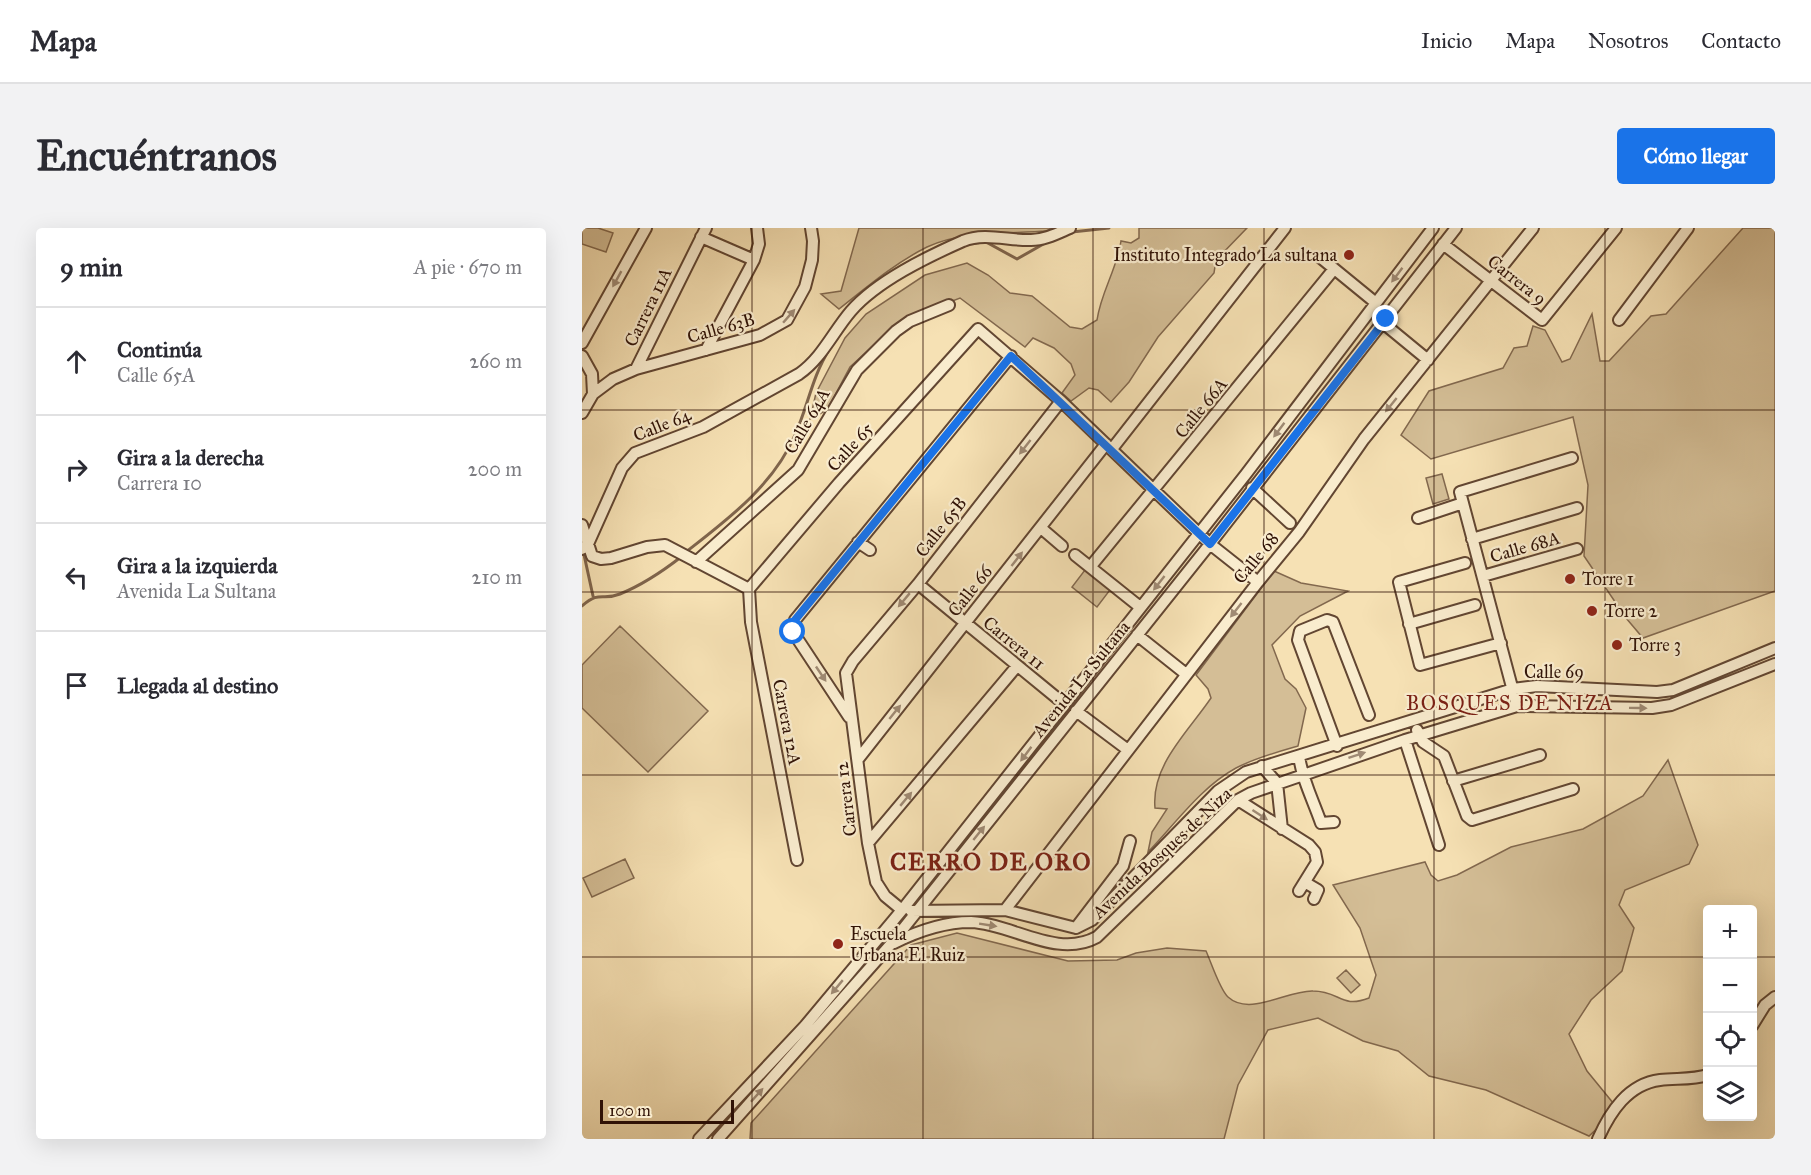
<!DOCTYPE html>
<html lang="es">
<meta charset="utf-8">
<style>
:root{--surface:#fff;--page:#f2f2f3;--text:#2b2b33;--muted:#7c7c81;--line:#e1e1e2;--accent:#1a73e8}
body{margin:0;font-family:"IM FELL Great Primer",serif;background:var(--page);color:var(--text)}
.controls{position:absolute;right:18px;bottom:18px;display:grid;overflow:hidden;border-radius:6px;box-shadow:0 6px 24px #0002}
.controls button{width:54px;height:54px;display:grid;place-items:center;padding:0;border:0;border-bottom:2px solid var(--line);background:var(--surface);color:var(--text);font:30px sans-serif}
.scale{position:absolute;left:18px;bottom:15px;width:134px;box-sizing:border-box;padding-left:6px;border:3px solid #301206;border-top:0;font-size:16px;line-height:21px;white-space:nowrap;color:#301206;-webkit-text-stroke:4px #f9ecce;paint-order:stroke}
.stop{position:absolute;width:18px;height:18px;margin:-14px;border:4px solid #1a73e8;border-radius:50%;background:#fff}
.stop.end{background:#1a73e8;border-color:#fff;box-shadow:0 2px 6px #0008}
.list{margin:0;padding:0;list-style:none}
h2{display:flex;justify-content:space-between;align-items:center;height:78px;margin:0;padding:0 24px;font-size:26px}
h2 small{font-size:20px;font-weight:400;color:var(--muted)}
.list li{display:grid;grid-template-columns:39px 1fr auto;gap:18px;align-items:center;box-sizing:border-box;height:108px;padding:0 24px;border-top:2px solid var(--line)}
.list b{display:block;font-size:22px;white-space:nowrap}
.list p{margin:0;font-size:20px;white-space:nowrap;color:var(--muted)}
.list em{font-size:20px;font-style:normal;color:var(--muted)}
.icon{flex:none;width:33px;height:33px;fill:none;stroke:currentColor;stroke-width:2;stroke-linecap:round;stroke-linejoin:round}
.map{position:relative;flex:none;width:1193px;height:911px;overflow:hidden;border-radius:6px}
header{display:flex;align-items:center;gap:36px;box-sizing:border-box;height:84px;padding:0 30px;background:var(--surface);border-bottom:2px solid var(--line)}
header strong{font-size:28px}
nav{display:flex;gap:33px;margin-inline-start:auto;font-size:21px}
.intro{display:flex;align-items:center;justify-content:space-between;box-sizing:border-box;height:144px;padding:0 36px}
h1{margin:0;font-size:42px}
.button{padding:15px 27px;border-radius:6px;background:var(--accent);color:#fff;font-size:21px;font-weight:700}
main{display:flex;gap:36px;padding:0 36px}
aside{flex:1;background:var(--surface);border-radius:6px;box-shadow:0 6px 24px #0002}
.map>svg:first-child{display:block}
.green{fill:#d4be96;stroke:#82684e;stroke-width:1.5}
.lines{fill:none;stroke-linecap:round;stroke-linejoin:round}
.stream{stroke:#7f644b;stroke-width:3}
.minor-casing{stroke:#624632;stroke-width:14}
.minor{stroke:#f9ecce;stroke-width:10}
.oneway{fill:#9f8a74}
.route{stroke:#1a73e8;stroke-width:8}
.grid{fill:none;stroke:#301206;stroke-width:1.5;stroke-opacity:0.55}
.poi-dot{fill:#8f2418;stroke:#f9ecce;stroke-width:2}
.labels{text-anchor:middle;stroke-width:4.5;stroke-linejoin:round;paint-order:stroke}
.poi-label{font-size:18px;fill:#301206;stroke:#f9ecce;text-anchor:start}
.street-label{font-size:18px;fill:#301206;stroke:#f9ecce}
.neighbourhood-label{font-size:20px;letter-spacing:1.5px;fill:#7a1f14;stroke:#f9ecce}
.district-label{font-size:24px;font-weight:bold;letter-spacing:1.5px;fill:#7a1f14;stroke:#f9ecce}
</style>
<header>
<strong>Mapa</strong>
<nav><a>Inicio</a><a>Mapa</a><a>Nosotros</a><a>Contacto</a></nav>
</header>
<div class="intro"><h1>Encuéntranos</h1><a class="button">Cómo llegar</a></div>
<main>
<aside>
<h2>9 min<small>A pie · 670 m</small></h2>
<ul class="list">
<li><svg class="icon" aria-label="ahead" viewBox="0 0 24 24"><path d="M12 20V5M6 11l6-6 6 6"/></svg><div><b>Continúa</b><p>Calle 65A</p></div><em>260 m</em></li>
<li><svg class="icon" aria-label="right" viewBox="0 0 24 24"><path d="M7 20v-9h11M14 6l5 5-5 5"/></svg><div><b>Gira a la derecha</b><p>Carrera 10</p></div><em>200 m</em></li>
<li><svg class="icon" aria-label="left" viewBox="0 0 24 24"><path d="M17 20v-9H6M10 6l-5 5 5 5"/></svg><div><b>Gira a la izquierda</b><p>Avenida La Sultana</p></div><em>210 m</em></li>
<li><svg class="icon" aria-label="arrive" viewBox="0 0 24 24"><path d="M6 21V4h12l-3 4 3 4H6"/></svg><div><b>Llegada al destino</b></div></li>
</ul>
</aside>
<div class="map">
<svg width="1193" height="911" viewBox="0 0 1193 911">
<rect width="100%" height="100%" fill="#f6e1b4"/>
<filter id="stains"><feTurbulence type="fractalNoise" baseFrequency=".00333" numOctaves="4"/><feColorMatrix values="0 0 0 0 .2 0 0 0 0 .09 0 0 0 0 .02 0 0 0 .5 -.17"/></filter>
<radialGradient id="worn" r=".72"><stop offset=".6" stop-color="#630" stop-opacity="0"/><stop offset="1" stop-color="#630" stop-opacity=".3"/></radialGradient>
<path class="green" d="M0 0H16L31 5 24 24 0 16Z
M277 0H470L465 3C427 6 382 2 345 19 313 35 285 59 257 81L239 66 259 63Z
M557 0H665L634 32 632 45 576 109 547 154 529 174 516 162 507 160 489 173 480 165 493 147 489 136 472 120 451 110 443 119 378 70 318 93 268 139 245 182 228 191 234 165 263 110 284 86 343 47 385 35 406 47 428 65 450 68 488 99 500 101 515 92C519 64 535 41 539 13L549 15 557 10Z
M1161 0H1193V363L1061 410 1044 390 1002 328 1006 257 991 189 849 231 819 207 847 163 921 140 932 120 945 118 951 98 963 102 980 134 988 131 1010 86 1018 133H1027L1069 88 1084 86Z
M860 246 867 271 851 276 844 250Z
M506 338 531 358 515 379 490 359Z
M692 343 719 355 766 363 718 388 690 417 703 451 714 461 724 480 716 518C695 524 673 530 654 540 619 559 593 596 566 624L570 604 585 581 573 580C569 537 606 504 629 470L626 461 614 447Z
M38 398 126 483 66 544 0 480V437Z
M1086 532 1116 617 1107 636 1043 662 1037 677 1052 700 1040 743 1009 772 987 806 1005 843 1036 881 1007 908 904 862 847 848 816 823 781 813 736 790 686 802 656 857 642 911H168L169 895 329 717 375 705 486 733 535 732 554 725 585 720 624 723C629 734 638 762 646 769 668 789 705 762 731 763 758 763 759 781 787 770L794 747 778 700 751 657 843 634 849 647 856 653 875 647 929 619 1001 601 1061 568Z
M43 631 52 650 10 669 1 650Z
M764 742 778 757 769 765 755 750Z"/>
<g class="lines">
<path class="stream" d="M490 4 527 0
M393 15 404 14 435 31 465 14
M1 322 11 368
M104 324C146 291 191 258 213 207 226 178 230 149 247 122
M0 378C18 362 20 373 38 366 60 357 81 343 99 329"/>
<g class="minor-casing">
<path id="minor" d="M119 9 172 32
M861 16 960 92 1034 0
M739 30 794 75
M1037 92 1106 0
M801 95 846 132
M0 115 64 0
M124 122 172 32 177 16 175 0
M0 128 10 146 11 166
M54 141 124 0
M0 185 11 166 31 151 54 141 178 107 205 92 223 59 230 32 231 13 229 0
M530 221 703 0
M670 260 708 295
M836 290 881 275
M0 297 10 328 19 331 29 330 65 319 83 317 167 361
M459 300 480 318
M890 311 995 280
M276 314 288 322
M0 321 6 316 40 240 53 225 121 199 217 146C240 130 251 104 269 83 295 53 345 29 381 13 403 4 427 13 449 12 463 12 476 5 488 0
M493 327 558 379
M114 334 216 242 275 142 314 103 328 93 367 77
M883 335 817 354 838 437 919 415
M509 338 752 41
M901 348 995 321
M336 356 481 475
M167 361 257 255 396 101 479 173 628 316 676 354
M167 361 169 394 215 632
M827 396 893 377
M555 407 604 446
M935 478 878 264 990 230
M494 483 546 522
M267 489 211 404 213 392 429 128
M835 502 841 514 862 528 885 588 890 592 991 561
M823 512 857 617
M755 518 716 412 718 403 745 392 751 394 787 487
M717 528C720 551 731 572 739 595L752 594
M277 530 524 216
M680 538 695 555 700 601
M871 553 958 527
M656 572 727 617 733 624 735 634 717 663
M286 615 435 438
M724 655 736 662 732 671
M320 682 303 668 294 654 286 615 264 445 271 433 336 356 479 173
M423 682 676 354 717 304 782 211 951 0
M329 683 423 682 494 700
M496 697 541 638 548 613
M494 700 510 692 636 563 664 544 931 461 955 458 1075 464 1091 462 1193 420
M312 715C336 703 362 694 389 694 431 696 475 731 515 709L656 572 669 565 823 512 935 478 1070 480 1089 477 1193 436
M1170 798 1183 777 1193 769
M117 911 223 798 320 682 664 246 851 0
M136 911 309 716 628 316 874 0
M1016 911C1028 884 1046 856 1078 852 1094 850 1110 852 1126 847"/>
</g>
<use href="#minor" class="minor"/>
</g>
<defs><path id="oneway-solid" d="M-6-.8H1V-3.2L6.5 0L1 3.2V.8H-6Z" transform="scale(1.5)"/></defs>
<g class="oneway">
<use href="#oneway-solid" transform="translate(815 47) rotate(127)"/>
<use href="#oneway-solid" transform="translate(35 51) rotate(119)"/>
<use href="#oneway-solid" transform="translate(207 88) rotate(-49)"/>
<use href="#oneway-solid" transform="translate(809 177) rotate(129)"/>
<use href="#oneway-solid" transform="translate(697 202) rotate(127)"/>
<use href="#oneway-solid" transform="translate(443 219) rotate(128)"/>
<use href="#oneway-solid" transform="translate(435 331) rotate(-52)"/>
<use href="#oneway-solid" transform="translate(577 355) rotate(128)"/>
<use href="#oneway-solid" transform="translate(322 372) rotate(130)"/>
<use href="#oneway-solid" transform="translate(654 382) rotate(128)"/>
<use href="#oneway-solid" transform="translate(239 446) rotate(56)"/>
<use href="#oneway-solid" transform="translate(1056 480) rotate(1)"/>
<use href="#oneway-solid" transform="translate(313 484) rotate(-51)"/>
<use href="#oneway-solid" transform="translate(444 526) rotate(127)"/>
<use href="#oneway-solid" transform="translate(775 527) rotate(-18)"/>
<use href="#oneway-solid" transform="translate(324 571) rotate(-50)"/>
<use href="#oneway-solid" transform="translate(678 587) rotate(33)"/>
<use href="#oneway-solid" transform="translate(397 605) rotate(-51)"/>
<use href="#oneway-solid" transform="translate(406 697) rotate(9)"/>
<use href="#oneway-solid" transform="translate(255 759) rotate(130)"/>
<use href="#oneway-solid" transform="translate(175 867) rotate(-48)"/>
</g>
<g class="lines">
<path class="route" d="M211 404 213 392 429 128 628 316 804 91"/>
</g>
<path class="grid" d="M170 0V911M341 0V911M511 0V911M682 0V911M852 0V911M1023 0V911M0 182H1193M0 364H1193M0 547H1193M0 729H1126M1170 729H1193"/>
<g class="poi-dot">
<circle cx="767" cy="27" r="6"/>
<circle cx="988" cy="351" r="6"/>
<circle cx="1010" cy="383" r="6"/>
<circle cx="1035" cy="417" r="6"/>
<circle cx="256" cy="716" r="6"/>
</g>
<g class="labels">
<g class="poi-label">
<text x="755" y="33" text-anchor="end">Instituto Integrado La sultana</text>
<text x="1000" y="357">Torre 1</text>
<text x="1022" y="389">Torre 2</text>
<text x="1047" y="423">Torre 3</text>
<text x="268" y="712">Escuela<tspan x="268" dy="21">Urbana El Ruiz</tspan></text>
</g>
<g class="street-label">
<text transform="translate(935 52) rotate(38)" y="6">Carrera 9</text>
<text transform="translate(66 79) rotate(-64)" y="6">Carrera 11A</text>
<text transform="translate(139 100) rotate(-16)" y="6">Calle 63B</text>
<text transform="translate(619 180) rotate(-51)" y="6">Calle 66A</text>
<text transform="translate(225 193) rotate(-60)" y="6">Calle 64A</text>
<text transform="translate(80 197) rotate(-22)" y="6">Calle 64</text>
<text transform="translate(268 219) rotate(-48)" y="6">Calle 65</text>
<text transform="translate(359 299) rotate(-52)" y="6">Calle 65B</text>
<text transform="translate(943 319) rotate(-16)" y="6">Calle 68A</text>
<text transform="translate(674 330) rotate(-51)" y="6">Calle 68</text>
<text transform="translate(388 363) rotate(-52)" y="6">Calle 66</text>
<text transform="translate(432 415) rotate(39)" y="6">Carrera 11</text>
<text x="972" y="450">Calle 69</text>
<text transform="translate(499 451) rotate(-51)" y="6">Avenida La Sultana</text>
<text transform="translate(205 494) rotate(79)" y="6">Carrera 12A</text>
<text transform="translate(264 571) rotate(-97)" y="6">Carrera 12</text>
<text transform="translate(580 625) rotate(-43)" y="6">Avenida Bosques de Niza</text>
</g>
<g class="neighbourhood-label">
<text x="928" y="482">BOSQUES DE NIZA</text>
</g>
<g class="district-label">
<text x="409" y="642">CERRO DE ORO</text>
</g>
</g>
<rect width="100%" height="100%" filter="url(#stains)"/>
<rect width="100%" height="100%" fill="url(#worn)"/>
</svg>
<div class="controls">
<button>+</button>
<button>−</button>
<button><svg class="icon" aria-label="locate" viewBox="0 0 24 24"><circle cx="12" cy="12" r="6"/><path d="M12 2v4M12 18v4M2 12h4M18 12h4"/></svg></button>
<button><svg class="icon" aria-label="layers" viewBox="0 0 24 24"><path d="M12 4l9 5-9 5-9-5zM3 14l9 5 9-5"/></svg></button>
</div>
<div class="scale">100 m</div>
<div class="stop" style="left:211px;top:404px"></div>
<div class="stop end" style="left:804px;top:91px"></div>
</div>
</main>
